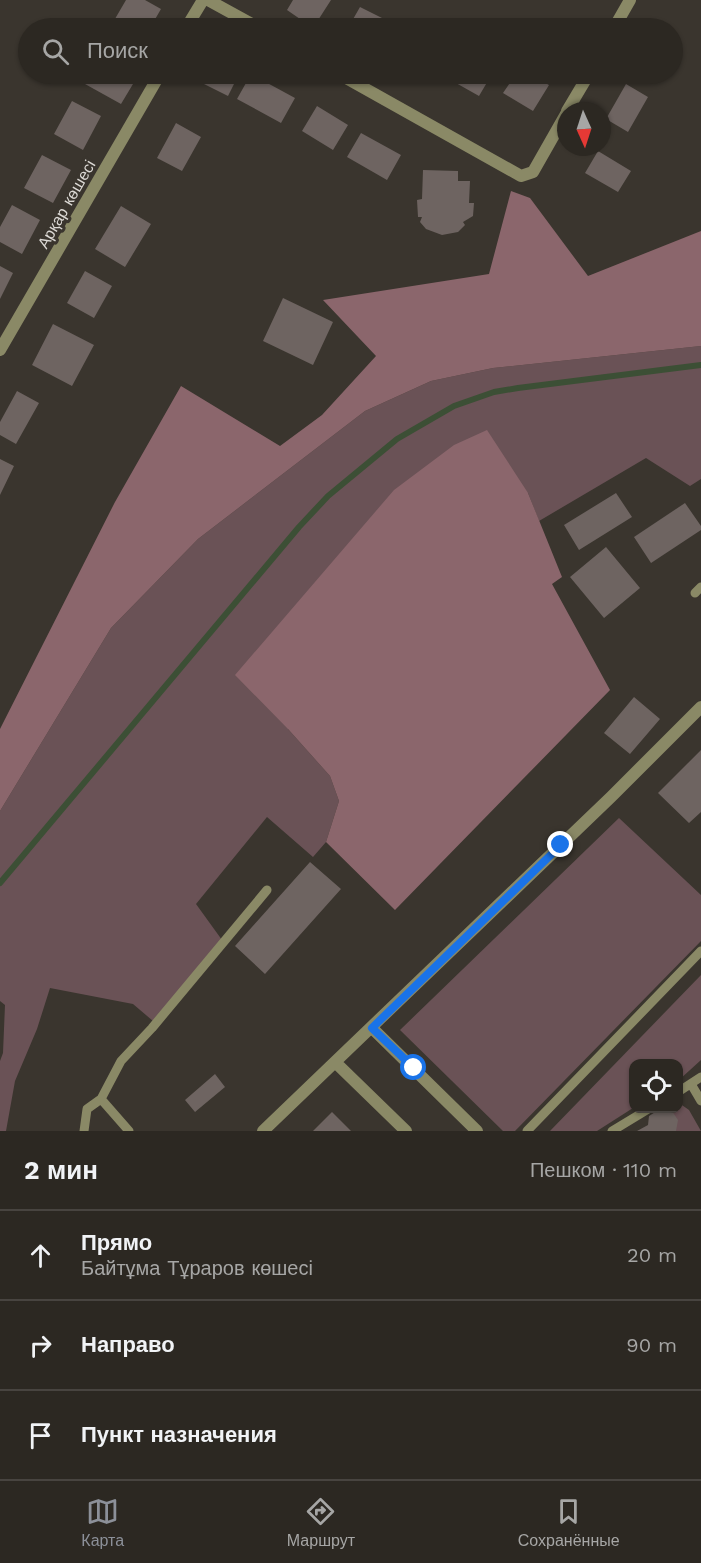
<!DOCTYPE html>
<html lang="ru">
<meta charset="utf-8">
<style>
:root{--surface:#2c2822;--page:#34302a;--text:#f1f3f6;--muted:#a6a6a5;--line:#484440;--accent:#8c9099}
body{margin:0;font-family:"Work Sans",sans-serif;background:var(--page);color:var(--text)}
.controls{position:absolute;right:18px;bottom:18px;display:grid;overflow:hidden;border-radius:12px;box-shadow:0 2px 4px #0004}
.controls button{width:54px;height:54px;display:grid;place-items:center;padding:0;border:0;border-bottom:2px solid var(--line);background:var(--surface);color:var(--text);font:30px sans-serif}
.compass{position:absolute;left:557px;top:102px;width:54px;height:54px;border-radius:50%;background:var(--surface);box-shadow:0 2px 4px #0004;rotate:177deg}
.stop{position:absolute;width:18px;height:18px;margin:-14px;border:4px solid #1a73e8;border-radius:50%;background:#fff}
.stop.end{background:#1a73e8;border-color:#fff;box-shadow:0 2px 6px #0008}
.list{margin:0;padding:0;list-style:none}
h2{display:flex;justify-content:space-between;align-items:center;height:78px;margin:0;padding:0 24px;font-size:26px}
h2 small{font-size:20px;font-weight:400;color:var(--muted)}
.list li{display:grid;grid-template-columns:39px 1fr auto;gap:18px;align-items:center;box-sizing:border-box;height:90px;padding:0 24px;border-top:2px solid var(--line)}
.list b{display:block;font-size:22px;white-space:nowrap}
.list p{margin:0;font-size:20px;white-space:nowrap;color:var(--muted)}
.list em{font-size:20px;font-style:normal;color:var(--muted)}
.icon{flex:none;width:33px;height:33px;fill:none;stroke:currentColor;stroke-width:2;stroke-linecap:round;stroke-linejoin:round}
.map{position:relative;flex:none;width:701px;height:1131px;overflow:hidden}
.search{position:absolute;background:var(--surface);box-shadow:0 2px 4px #0004;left:18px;right:18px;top:18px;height:66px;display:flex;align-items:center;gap:15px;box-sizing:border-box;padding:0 21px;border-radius:33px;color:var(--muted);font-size:22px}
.sheet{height:348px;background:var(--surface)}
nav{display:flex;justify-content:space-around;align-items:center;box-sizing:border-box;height:84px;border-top:2px solid var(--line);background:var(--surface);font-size:16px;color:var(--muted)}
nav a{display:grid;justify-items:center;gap:3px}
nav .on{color:var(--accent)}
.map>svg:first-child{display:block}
.green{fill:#6a5256}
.forest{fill:#8b666c}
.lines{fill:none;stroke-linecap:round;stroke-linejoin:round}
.stream{stroke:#3c4f35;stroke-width:6}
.building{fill:#6e6461}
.service{stroke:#8a8966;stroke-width:9}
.minor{stroke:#8a8966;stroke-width:12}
.route{stroke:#1a73e8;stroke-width:8}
.labels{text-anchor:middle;stroke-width:6;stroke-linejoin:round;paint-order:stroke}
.street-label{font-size:16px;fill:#dbd8d4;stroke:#3a352e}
</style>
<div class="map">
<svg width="701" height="1131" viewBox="0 0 701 1131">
<rect width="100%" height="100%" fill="#3a352e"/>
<path class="green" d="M701 346V479L690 486 646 458 539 521 528 493 288 729 330 776 339 801 326 842 313 857 267 817 196 904 222 940 153 1021 133 1004 50 988 37 1029 15 1081 6 1131H0V1061L3 1053 5 1005 0 1001V811L111 628 198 539 365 411 431 381 493 368Z
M619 818 701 895V941L515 1131H503L400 1030Z
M701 975V1060L679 1080 678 1064H634L633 1108 597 1131H550Z
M679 1103 689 1110 701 1131H676L672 1111 660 1109 678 1108Z"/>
<path class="forest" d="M511 191 530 198 588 276 701 231V346L493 368 431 381 365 411 198 539 111 628 0 811V729L115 502 181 386 280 446 322 415 376 356 323 300 489 274Z
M487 430 528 493 562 577 552 584 610 690 395 910 326 842 339 801 330 776 288 729 235 675 394 490 454 445Z"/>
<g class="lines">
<path class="stream" d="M0 883 299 527 328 496 397 439 454 406 494 392 518 388 701 365"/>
</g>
<path class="building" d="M126 0H145L161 9 150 28H119L112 24Z
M293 0H331L313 28 287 10Z
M360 7 390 22 386 28H348Z
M91 74H139L121 104 85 84Z
M199 74H239L228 96 196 80Z
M251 74 295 98 281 123 237 99Z
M440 74H492L479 96Z
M516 74H529L549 85 533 111 503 93Z
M542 74H565L559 83Z
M626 84 648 97 628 132 606 119Z
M72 101 101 116 83 150 54 134Z
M317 106 348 125 333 150 302 131Z
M176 123 201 137 182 171 157 158Z
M361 133 401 155 387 180 347 157Z
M598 151 631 171 618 192 585 173Z
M42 155 71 170 53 203 24 188Z
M423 170 458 171V181H470L469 203H474L473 216 463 222 465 225 458 232 442 235 426 229 420 222 422 217H418L417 200 422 199Z
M12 205 40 220 22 254 0 242V227Z
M121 206 151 224 125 267 95 249Z
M0 266 13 273 0 299Z
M85 271 112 286 94 318 67 303Z
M283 298 333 322 313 365 263 341Z
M53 324 94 345 72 386 32 365Z
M17 391 39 403 16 444 0 435V422Z
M0 459 14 466 0 495Z
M616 493 632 517 579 550 564 525Z
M685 503 701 526V530L651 563 634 537Z
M606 547 640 588 604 618 570 577Z
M634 697 660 719 630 754 604 733Z
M701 750V812L689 823 658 793Z
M310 862 341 889 265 974 235 946Z
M215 1074 225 1087 195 1112 185 1100Z
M660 1109 672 1111 678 1120 676 1131H637L648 1125 649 1116Z
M332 1112 351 1131H313Z"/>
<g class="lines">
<path class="service" d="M695 593 701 587
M691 1084 701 1101
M678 1092 701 1077
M101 1099 121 1061 152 1028 267 890
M84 1131 87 1109 101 1099 129 1131
M527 1131 701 951
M612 1131 650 1108"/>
<path class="minor" d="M208 0 259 28
M186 28 203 0
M614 28 630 0
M339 74 521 176 533 172 566 114
M567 111 589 74
M0 350 160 74
M372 1028 477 1131
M335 1062 406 1131
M263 1131 611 797 701 707"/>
</g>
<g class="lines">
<path class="route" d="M414 1068 372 1028 561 845"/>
</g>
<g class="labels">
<g class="street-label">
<text transform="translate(66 204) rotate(-60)" y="6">Арқар көшесі</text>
</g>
</g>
</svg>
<div class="controls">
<button><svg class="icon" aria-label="locate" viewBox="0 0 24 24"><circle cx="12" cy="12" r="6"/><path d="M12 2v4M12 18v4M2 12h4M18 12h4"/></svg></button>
</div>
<svg class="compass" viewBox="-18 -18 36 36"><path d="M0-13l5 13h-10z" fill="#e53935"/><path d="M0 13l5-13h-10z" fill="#a6a6a5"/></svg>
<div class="stop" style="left:414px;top:1068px"></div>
<div class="stop end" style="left:561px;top:845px"></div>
<div class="search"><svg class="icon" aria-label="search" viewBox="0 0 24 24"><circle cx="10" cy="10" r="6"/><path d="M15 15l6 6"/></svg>Поиск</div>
</div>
<section class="sheet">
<h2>2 мин<small>Пешком · 110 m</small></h2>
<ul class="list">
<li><svg class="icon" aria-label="ahead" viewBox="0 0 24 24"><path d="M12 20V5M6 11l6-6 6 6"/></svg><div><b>Прямо</b><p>Байтұма Тұраров көшесі</p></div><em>20 m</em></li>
<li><svg class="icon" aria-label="right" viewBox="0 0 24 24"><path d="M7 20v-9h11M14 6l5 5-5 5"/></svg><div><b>Направо</b></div><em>90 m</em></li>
<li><svg class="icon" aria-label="arrive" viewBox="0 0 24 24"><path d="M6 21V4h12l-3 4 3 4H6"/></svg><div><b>Пункт назначения</b></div></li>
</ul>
</section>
<nav>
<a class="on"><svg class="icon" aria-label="map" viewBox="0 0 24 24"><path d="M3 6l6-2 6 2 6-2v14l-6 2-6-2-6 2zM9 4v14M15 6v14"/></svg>Карта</a>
<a><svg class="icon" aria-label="directions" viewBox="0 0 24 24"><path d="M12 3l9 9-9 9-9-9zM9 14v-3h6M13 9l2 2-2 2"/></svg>Маршрут</a>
<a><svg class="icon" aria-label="saved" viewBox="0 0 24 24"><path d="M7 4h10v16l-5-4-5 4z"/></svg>Сохранённые</a>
</nav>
